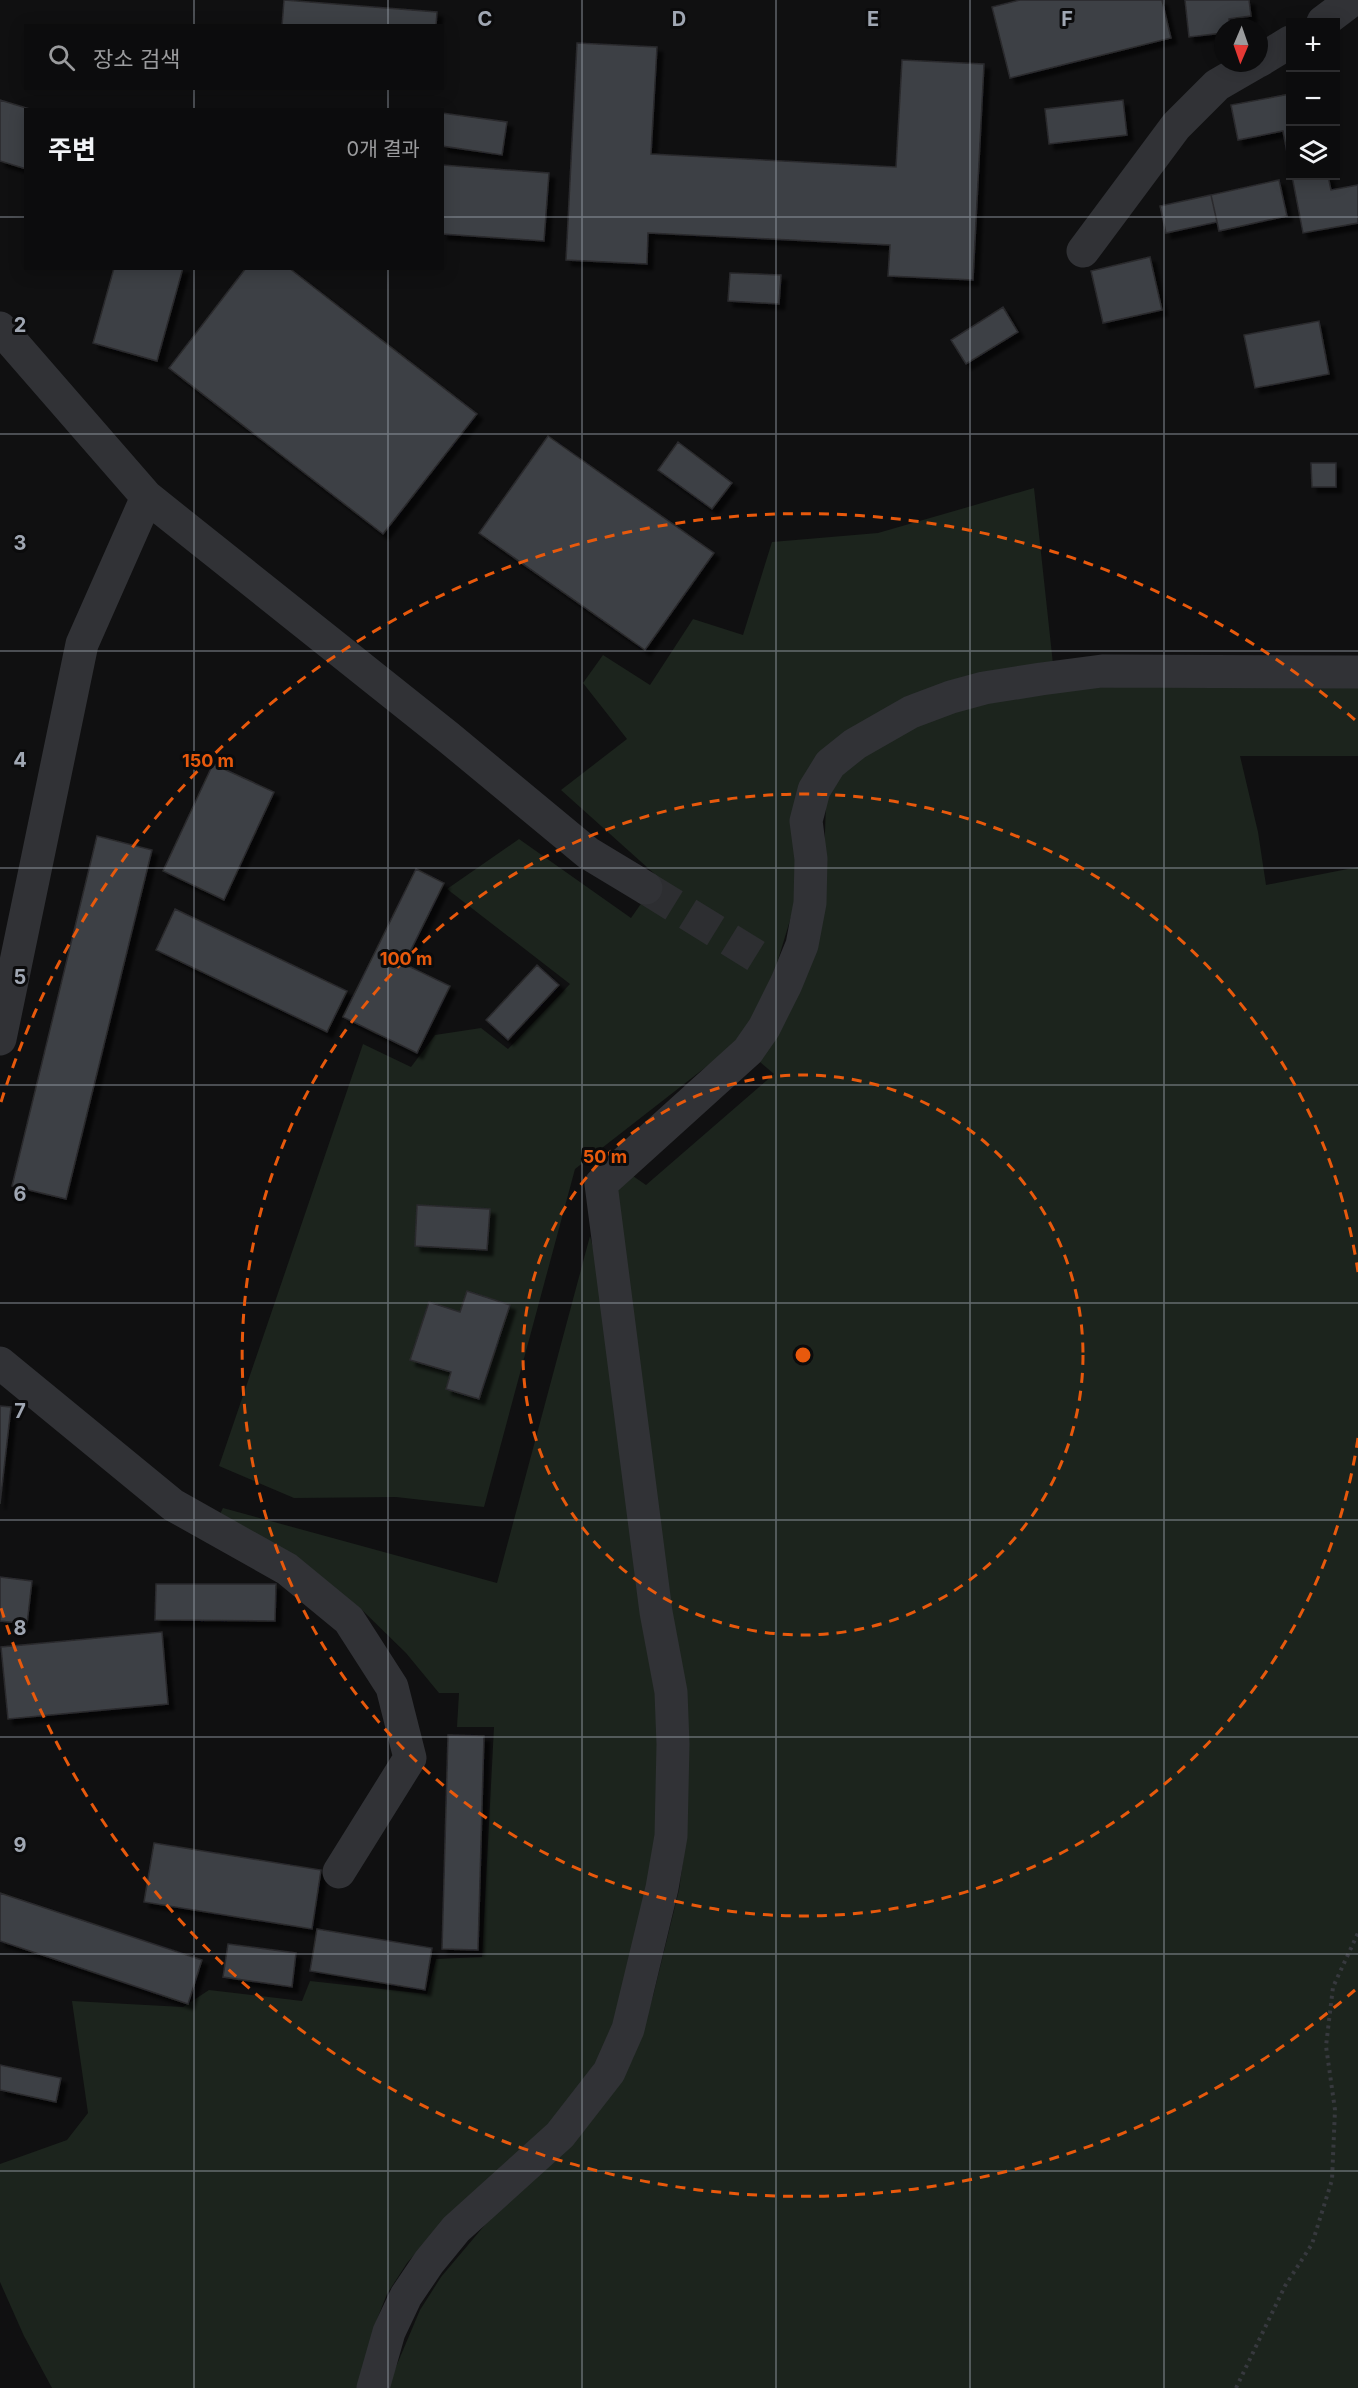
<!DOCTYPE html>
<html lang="ko">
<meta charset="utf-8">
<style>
:root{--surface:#0c0c0d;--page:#1a1a1b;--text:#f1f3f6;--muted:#9a9b9d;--line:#2c2c2e}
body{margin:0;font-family:Inter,"Noto Sans KR",sans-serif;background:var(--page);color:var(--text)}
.controls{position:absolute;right:18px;top:18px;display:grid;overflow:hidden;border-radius:0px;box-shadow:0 3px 15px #0003}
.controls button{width:54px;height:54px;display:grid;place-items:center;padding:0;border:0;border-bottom:2px solid var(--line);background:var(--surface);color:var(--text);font:30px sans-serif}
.compass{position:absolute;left:1214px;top:18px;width:54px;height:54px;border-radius:50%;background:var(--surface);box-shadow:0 3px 15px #0003;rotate:182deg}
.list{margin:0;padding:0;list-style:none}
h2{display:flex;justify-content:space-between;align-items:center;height:78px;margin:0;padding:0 24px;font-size:26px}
h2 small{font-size:20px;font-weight:400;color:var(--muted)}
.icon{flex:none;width:33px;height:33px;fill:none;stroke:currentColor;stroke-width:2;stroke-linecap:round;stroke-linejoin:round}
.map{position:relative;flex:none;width:1358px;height:2388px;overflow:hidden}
.search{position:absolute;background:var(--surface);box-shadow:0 3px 15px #0003;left:24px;top:24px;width:420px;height:66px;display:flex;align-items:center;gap:15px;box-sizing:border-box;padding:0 21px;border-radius:0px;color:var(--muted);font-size:22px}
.panel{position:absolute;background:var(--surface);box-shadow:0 3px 15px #0003;left:24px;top:108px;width:420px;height:162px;border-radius:0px}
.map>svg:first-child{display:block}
.green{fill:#1c241d}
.building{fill:#3e4044;stroke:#2a2a2d;stroke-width:1.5;filter:url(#shadow)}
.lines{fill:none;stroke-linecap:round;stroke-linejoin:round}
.minor-tunnel{stroke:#2d2e31;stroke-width:33;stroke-dasharray:33 16;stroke-linecap:butt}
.path{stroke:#37393e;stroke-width:4;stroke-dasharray:3 4.5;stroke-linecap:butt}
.minor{stroke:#313236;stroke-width:33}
.grid{fill:none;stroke:#a0a7b3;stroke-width:1.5;stroke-opacity:0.55}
.ring{fill:none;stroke:#e8590c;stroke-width:3;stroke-dasharray:10 8}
.grid-label{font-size:20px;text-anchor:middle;font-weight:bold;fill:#a0a7b3;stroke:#0b0b0c;stroke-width:6;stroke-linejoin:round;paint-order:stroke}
.centre{fill:#e8590c;stroke:#0b0b0c;stroke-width:3}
.ring-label{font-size:18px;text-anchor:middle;font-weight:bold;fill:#e8590c;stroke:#0b0b0c;stroke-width:6;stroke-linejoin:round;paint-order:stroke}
</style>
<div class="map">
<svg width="1358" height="2388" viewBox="0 0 1358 2388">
<defs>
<filter id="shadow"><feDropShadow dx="5.5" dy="5.5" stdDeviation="1.5" flood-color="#0009"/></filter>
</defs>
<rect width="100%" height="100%" fill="#101011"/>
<path class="green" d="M1034 488 1053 664 907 696 868 720 829 750 797 897 778 960 765 994 746 1028 729 1049 575 1169 484 1507 396 1497 294 1498 219 1466 363 1044 411 1067 435 1035 481 1028 508 1049 570 984 447 889 519 839 631 918 659 878 561 790 627 739 583 683 603 655 650 685 693 619 743 635 772 542 878 533Z
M1358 684V756H1240L1258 832 1266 885 1358 867V2388H387L420 2310 441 2277 484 2226 613 2090 633 2058 653 1996 679 1890 686 1839 616 1192 633 1176 646 1185 774 1074 753 1056 823 892 826 802 836 779 855 757 922 718 1038 688Z
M590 1236 605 1293 658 1690V1830L650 1880 611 2035 573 2103 437 2229 407 2263 387 2294 374 2327 358 2388H52L24 2336 0 2282V2164L67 2140 88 2113 72 2001 183 2007 209 1990 302 2001 310 1981 427 1994 436 1959 482 1957 494 1727H457L459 1693H439L406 1653 361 1609 218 1518 223 1508 497 1583Z"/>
<path class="building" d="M284 0 437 12 436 26H282Z
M1020 0H1162L1171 38 1010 78 992 7Z
M1185 0H1249L1251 16 1229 19V27H1223V33L1189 37Z
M577 43 657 47 651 154 896 167 902 60 984 64 973 280 888 276 890 245 648 233 647 264 566 260Z
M1290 94V169L1283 131 1238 140 1231 105Z
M0 100 33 110H26V169L0 161Z
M1123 100 1127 135 1049 144 1045 109Z
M442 113 507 122 502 155 442 146Z
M442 165 549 173 544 241 442 234Z
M1292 176H1328L1331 190 1358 185V223L1303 233Z
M1279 180 1287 216 1219 231 1211 195Z
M1211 195 1217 222 1166 233 1160 206Z
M1150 257 1162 310 1103 323 1091 271Z
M114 268H183L157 361 93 343Z
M246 268H289L477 414 383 534 169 368Z
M730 273 781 275 779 304 728 301Z
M1003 307 1018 332 966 364 951 340Z
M1319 321 1329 374 1255 388 1244 335Z
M548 436 714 553 645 650 479 533Z
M678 442 732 483 712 509 658 470Z
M1311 463H1336V487H1312Z
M213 764 274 792 224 900 163 871Z
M97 836 152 850 66 1199 12 1186Z
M416 869 444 883 404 964 450 986 417 1053 343 1017Z
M175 909 347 991 327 1032 156 950Z
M537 965 559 985 508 1040 486 1020Z
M417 1205 490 1209 487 1250 415 1246Z
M467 1291 510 1305 479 1399 446 1389 451 1372 410 1360 429 1302 460 1312Z
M0 1406 11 1407 0 1504Z
M0 1577 32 1581 27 1624 0 1621Z
M156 1584H276L275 1621 155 1620Z
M162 1632 168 1704 8 1719 1 1647Z
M448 1735 484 1736 478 1950 442 1949Z
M154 1843 321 1870 312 1929 144 1902Z
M0 1893 202 1960 188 2004 0 1941Z
M317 1929 432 1948 425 1990 310 1971Z
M228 1944 296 1953 292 1987 223 1977Z
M0 2065 61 2078 56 2102 0 2090Z"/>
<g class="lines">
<path class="minor-tunnel" d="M646 888 756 956"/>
<path class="path" d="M1236 2388 1285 2286 1312 2244 1332 2180 1335 2110 1326 2046 1333 1987 1358 1933"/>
<path class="minor" d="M1323 22 1352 0
M1259 61 1290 42
M1083 251 1176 126 1217 85 1255 63
M0 328 147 497 448 737 588 853 646 888
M0 1039 82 644 147 497
M0 1363 173 1505 287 1569 349 1620 392 1687 410 1758 339 1872
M373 2388 389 2332 406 2296 429 2262 456 2229 560 2135 609 2072 628 2029 662 1888 671 1836 673 1744 671 1692 656 1612 601 1184 748 1051 764 1028 786 984 802 945 810 903 811 859 806 821 814 790 830 764 855 744 911 712 951 697 984 688 1041 679 1102 671 1358 672"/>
</g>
<path class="grid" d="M194 0V26M388 0V26M582 0V2388M776 0V2388M970 0V2388M1164 0V2388M194 88V110M388 88V110M0 217H26M442 217H1358M194 268V2388M388 268V2388M0 434H1358M0 651H1358M0 868H1358M0 1085H1358M0 1303H1358M0 1520H1358M0 1737H1358M0 1954H1358M0 2171H1358"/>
<g class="ring">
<circle cx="803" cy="1355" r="280"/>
<path d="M1358 1438A561 561 0 1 1 1358 1272"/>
<path d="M1355 1990A841 841 0 0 1 1 1608M1 1102A841 841 0 0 1 1355 720"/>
</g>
<g class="grid-label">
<text x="485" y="26">C</text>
<text x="679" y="26">D</text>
<text x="873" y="26">E</text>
<text x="1067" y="26">F</text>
<text x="20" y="332">2</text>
<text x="20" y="550">3</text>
<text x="20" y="767">4</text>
<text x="20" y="984">5</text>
<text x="20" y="1201">6</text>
<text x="20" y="1418">7</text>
<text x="20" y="1635">8</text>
<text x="20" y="1852">9</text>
</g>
<circle cx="803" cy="1355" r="9" class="centre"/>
<g class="ring-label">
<text x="208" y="767">150 m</text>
<text x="406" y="965">100 m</text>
<text x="605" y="1163">50 m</text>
</g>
</svg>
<div class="controls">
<button>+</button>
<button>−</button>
<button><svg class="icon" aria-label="layers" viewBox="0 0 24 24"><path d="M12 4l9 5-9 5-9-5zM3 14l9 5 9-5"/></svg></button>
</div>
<svg class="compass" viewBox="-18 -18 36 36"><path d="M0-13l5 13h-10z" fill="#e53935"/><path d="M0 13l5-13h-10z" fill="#9a9b9d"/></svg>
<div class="search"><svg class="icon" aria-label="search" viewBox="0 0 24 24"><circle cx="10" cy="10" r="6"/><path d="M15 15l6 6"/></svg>장소 검색</div>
<section class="panel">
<h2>주변<small>0개 결과</small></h2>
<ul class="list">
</ul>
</section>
</div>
